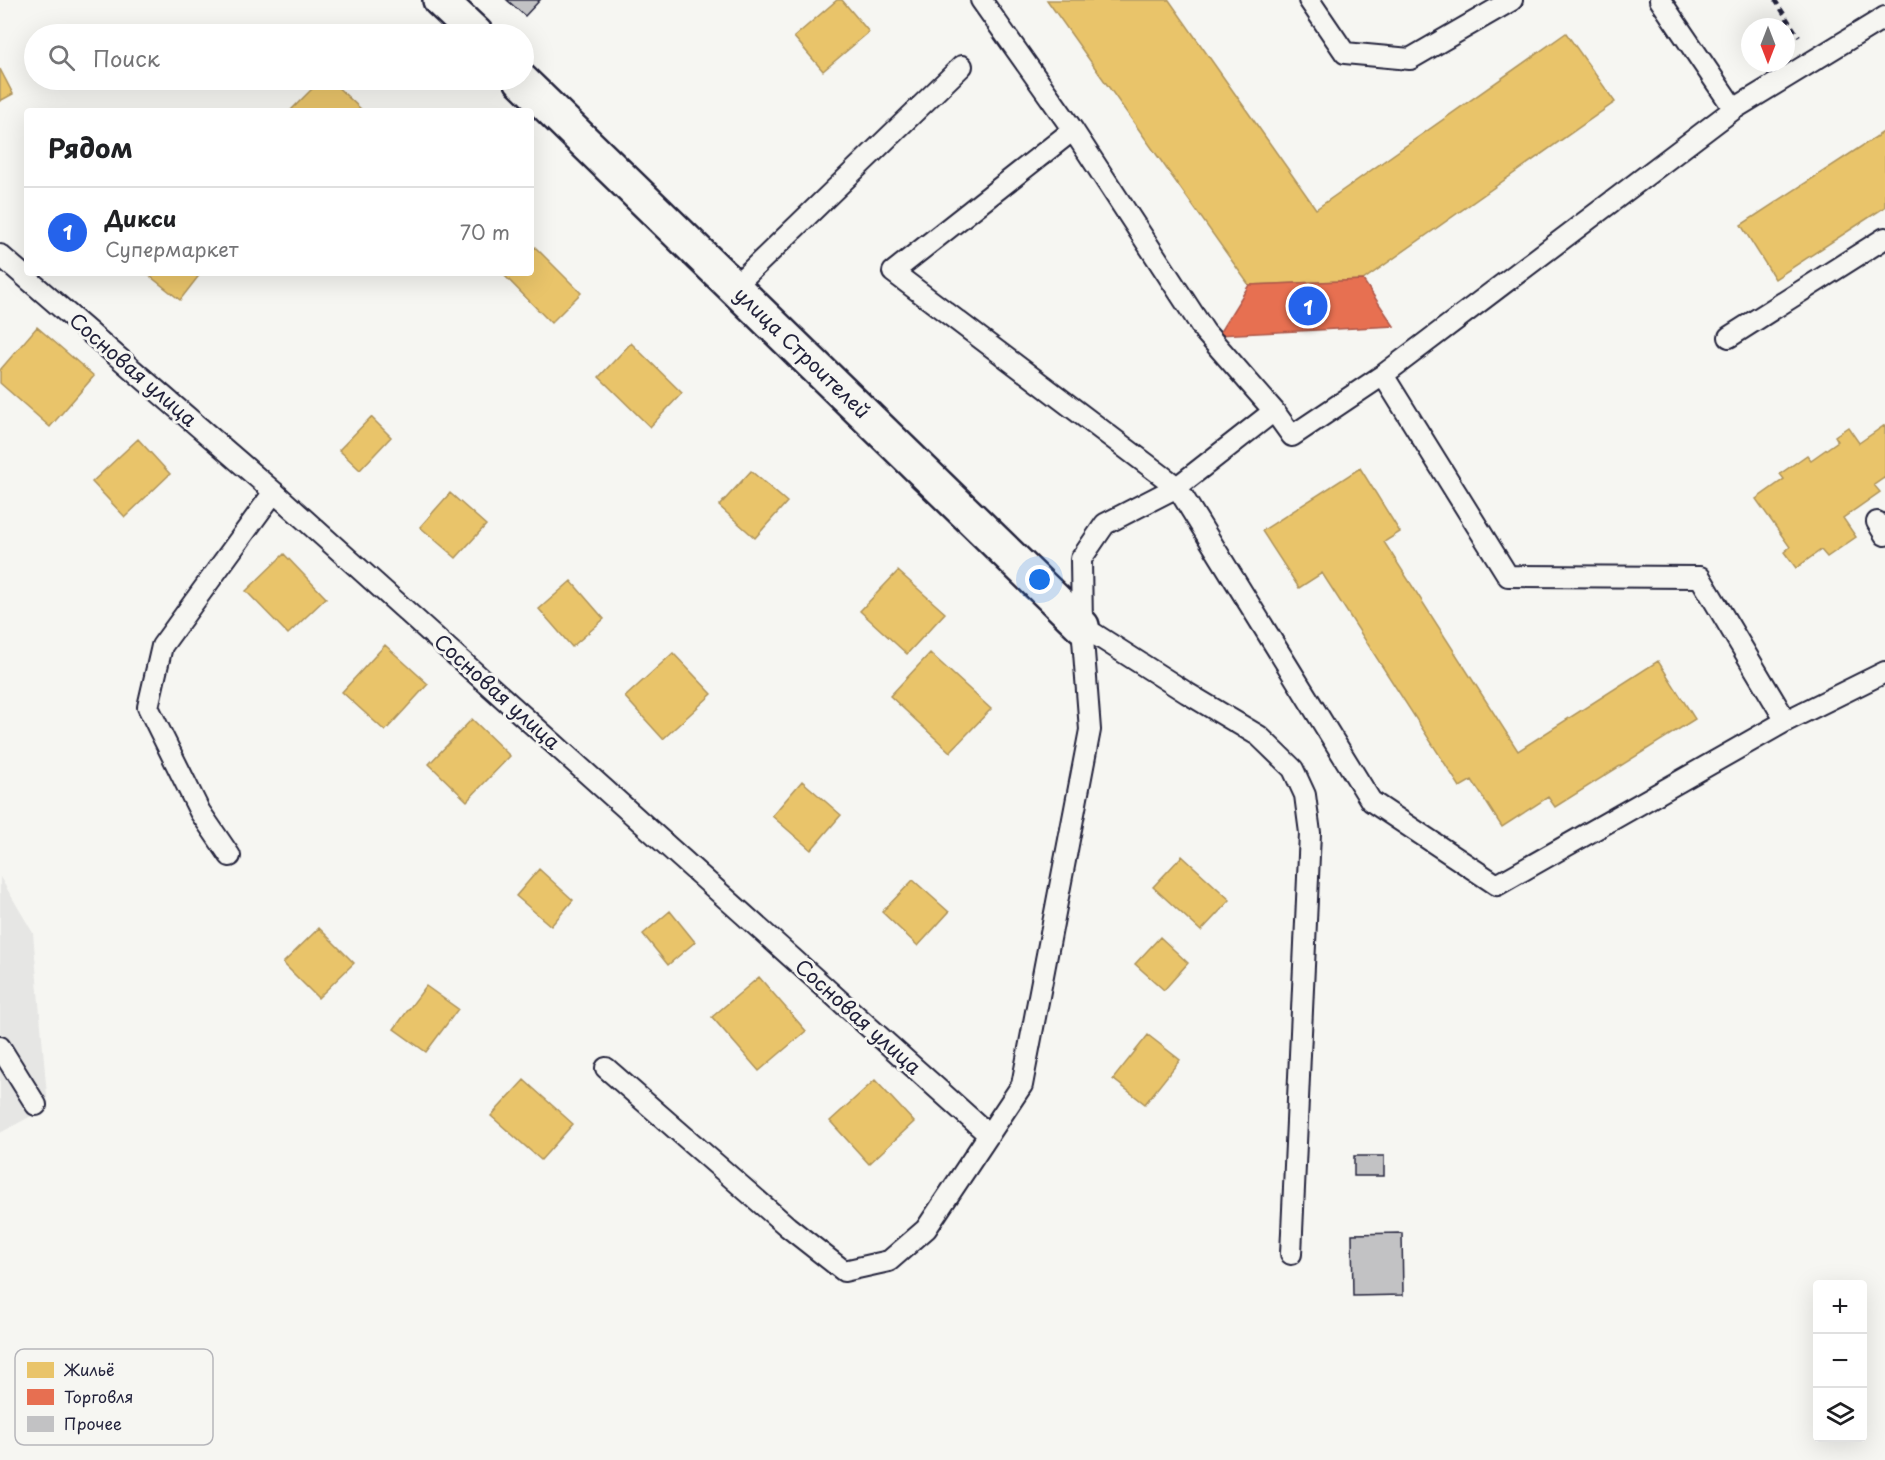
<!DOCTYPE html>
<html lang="ru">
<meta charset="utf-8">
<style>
:root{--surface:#fff;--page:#f2f2f2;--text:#202124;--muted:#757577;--line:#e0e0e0;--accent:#2563eb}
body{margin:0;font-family:"Playpen Sans",sans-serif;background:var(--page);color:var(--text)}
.controls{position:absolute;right:18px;bottom:18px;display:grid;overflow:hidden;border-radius:6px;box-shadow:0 6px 24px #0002}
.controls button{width:54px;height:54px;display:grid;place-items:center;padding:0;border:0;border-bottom:2px solid var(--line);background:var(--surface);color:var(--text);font:30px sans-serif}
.compass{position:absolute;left:1741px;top:18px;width:54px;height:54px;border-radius:50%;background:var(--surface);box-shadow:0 6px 24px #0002;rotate:180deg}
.you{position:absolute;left:1040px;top:580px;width:21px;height:21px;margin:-15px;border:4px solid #fff;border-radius:50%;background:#1a73e8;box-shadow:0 0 0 9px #1a73e833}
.badge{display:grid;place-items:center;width:39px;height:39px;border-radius:50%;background:var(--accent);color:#fff;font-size:20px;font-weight:700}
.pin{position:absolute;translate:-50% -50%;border:3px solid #fff;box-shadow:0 2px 6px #0006}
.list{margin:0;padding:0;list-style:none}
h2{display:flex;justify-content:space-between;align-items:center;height:78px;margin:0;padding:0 24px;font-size:26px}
h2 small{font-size:20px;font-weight:400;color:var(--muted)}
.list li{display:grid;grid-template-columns:39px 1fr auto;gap:18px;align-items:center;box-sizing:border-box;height:90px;padding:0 24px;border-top:2px solid var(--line)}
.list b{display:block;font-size:22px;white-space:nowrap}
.list p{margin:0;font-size:20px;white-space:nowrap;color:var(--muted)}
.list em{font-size:20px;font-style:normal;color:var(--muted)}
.icon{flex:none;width:33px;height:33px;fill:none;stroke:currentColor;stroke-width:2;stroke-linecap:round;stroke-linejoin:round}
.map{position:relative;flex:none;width:1885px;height:1460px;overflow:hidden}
.search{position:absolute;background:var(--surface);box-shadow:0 6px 24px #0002;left:24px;top:24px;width:510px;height:66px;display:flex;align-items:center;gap:15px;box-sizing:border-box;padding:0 21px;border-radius:33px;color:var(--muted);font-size:22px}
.panel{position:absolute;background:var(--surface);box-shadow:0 6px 24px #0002;left:24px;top:108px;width:510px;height:168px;border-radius:6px}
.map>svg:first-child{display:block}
.built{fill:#e6e6e4}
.homes{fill:#e9c46a;stroke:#ad935c;stroke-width:1.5}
.shops{fill:#e76f51;stroke:#ac584a;stroke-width:1.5}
.building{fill:#c2c2c4;stroke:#22223b;stroke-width:1.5}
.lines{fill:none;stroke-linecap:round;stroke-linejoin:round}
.service-casing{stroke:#22223b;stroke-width:24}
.minor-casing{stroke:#22223b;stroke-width:38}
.path{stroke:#22223b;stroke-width:4;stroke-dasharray:6 4.5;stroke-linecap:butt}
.service{stroke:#f6f6f2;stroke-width:20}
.minor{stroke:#f6f6f2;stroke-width:33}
.labels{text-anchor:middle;stroke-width:6;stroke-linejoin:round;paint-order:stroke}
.street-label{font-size:20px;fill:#22223b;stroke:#f6f6f2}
.key{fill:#f6f6f2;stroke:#b6b6bb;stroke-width:1.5}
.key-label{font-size:16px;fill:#22223b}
</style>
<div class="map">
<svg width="1885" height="1460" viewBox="0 0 1885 1460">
<rect width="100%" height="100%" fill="#f6f6f2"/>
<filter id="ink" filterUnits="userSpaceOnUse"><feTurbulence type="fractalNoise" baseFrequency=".0167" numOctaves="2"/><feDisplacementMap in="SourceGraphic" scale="12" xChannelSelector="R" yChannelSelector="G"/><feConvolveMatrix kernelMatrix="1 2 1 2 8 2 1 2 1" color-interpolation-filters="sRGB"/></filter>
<g filter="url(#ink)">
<path class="built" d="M0 877 33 933 48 1107 0 1133Z"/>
<path class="homes" d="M837 0H842L869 32 823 71 794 37Z
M1047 0H1169L1316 209 1566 33 1615 102 1363 280 1249 285Z
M0 69 13 94 0 101Z
M321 80H330L363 111H290Z
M1885 131V207L1775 279 1741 225Z
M535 247 581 293 551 323 505 276 509 273H531V251Z
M146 273H201L180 300Z
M37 327 94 376 50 427 0 383V370Z
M631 343 682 393 650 427 599 377Z
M371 417 391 437 360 470 339 450Z
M1885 425V479L1884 478 1874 485 1880 492 1843 518 1856 537 1827 557 1821 550 1796 568 1784 552 1790 547 1756 499 1784 479 1780 474 1807 455 1811 460 1838 441 1835 436 1848 427 1859 443Z
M138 439 170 474 125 517 92 482Z
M1360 468 1400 532 1384 542 1518 751 1658 661 1695 719 1555 807 1548 797 1502 827 1472 780 1460 787 1322 573 1299 588 1262 531Z
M751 471 787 502 755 538 719 506Z
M450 493 486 525 456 558 420 527Z
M284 554 326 598 288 634 246 591Z
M898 571 945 613 907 654 860 611Z
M571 581 604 619 572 647 539 609Z
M385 645 428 684 385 731 342 692Z
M673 653 712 694 663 739 625 697Z
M930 653 991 709 950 752 890 696Z
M472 719 510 756 467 801 429 764Z
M802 781 841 815 811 850 772 816Z
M1182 856 1230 900 1201 931 1153 887Z
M539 869 573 900 551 926 516 896Z
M913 880 949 912 918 946 882 912Z
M670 911 695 942 668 965 643 934Z
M319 928 354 963 318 998 283 963Z
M1160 937 1188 963 1164 990 1135 964Z
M759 977 806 1031 759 1071 712 1017Z
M426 986 458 1009 426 1052 394 1029Z
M1148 1035 1180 1060 1145 1104 1113 1079Z
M524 1080 573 1124 541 1160 491 1116Z
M875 1080 914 1122 869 1164 830 1121Z"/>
<path class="shops" d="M1363 280 1394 326 1218 335 1249 285Z"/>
<path class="building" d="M507 0H540L525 16Z
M1354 1156H1384V1176H1354Z
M1402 1233 1403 1295 1353 1296 1352 1234Z"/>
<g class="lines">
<g class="service-casing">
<path id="service" d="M981 0 1073 130 1205 332 1274 411 1292 436 1383 375 1734 109 1885 17
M1309 0 1345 53 1410 59 1512 0
M1660 0 1734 109
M0 255 274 492 989 1135
M734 287 962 66
M1729 337 1885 238
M1274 411 1177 487 1371 801 1497 885 1786 721 1700 577 1508 576 1383 375
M1877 522 1885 535
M1082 626 1187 693 1259 736 1293 769 1305 795 1310 833 1291 1254
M1786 721 1885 672
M230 856 200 812 148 707 162 646 274 492
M0 1047 36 1105
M606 1068 788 1227 844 1271 889 1261 926 1229 1022 1085 1090 730 1082 626 1081 559 1105 524 1177 487 893 272 1073 130"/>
</g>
<g class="minor-casing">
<path id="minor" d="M440 0 476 34
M521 80 1082 626"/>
</g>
<path class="path" d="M1775 0 1799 37"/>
<use href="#service" class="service"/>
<use href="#minor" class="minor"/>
</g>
</g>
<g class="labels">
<g class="street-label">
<text transform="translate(802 353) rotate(44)" y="7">улица Строителей</text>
<text transform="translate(133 370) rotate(41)" y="7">Сосновая улица</text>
<text transform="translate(497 692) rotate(42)" y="7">Сосновая улица</text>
<text transform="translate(858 1017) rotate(42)" y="7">Сосновая улица</text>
</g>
</g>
<rect x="15" y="1349" width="198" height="96" rx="9" class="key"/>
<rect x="27" y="1362" width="27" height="16" fill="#e9c46a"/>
<rect x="27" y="1389" width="27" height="16" fill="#e76f51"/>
<rect x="27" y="1416" width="27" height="16" fill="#c2c2c4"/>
<g class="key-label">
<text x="64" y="1376">Жильё</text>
<text x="64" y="1403">Торговля</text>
<text x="64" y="1430">Прочее</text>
</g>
</svg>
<div class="controls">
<button>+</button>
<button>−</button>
<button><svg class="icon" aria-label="layers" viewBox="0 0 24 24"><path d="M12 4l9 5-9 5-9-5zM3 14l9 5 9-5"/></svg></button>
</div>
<svg class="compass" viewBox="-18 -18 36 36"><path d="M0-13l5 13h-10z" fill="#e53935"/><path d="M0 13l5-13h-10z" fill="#757577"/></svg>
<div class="you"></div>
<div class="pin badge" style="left:1308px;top:306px">1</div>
<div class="search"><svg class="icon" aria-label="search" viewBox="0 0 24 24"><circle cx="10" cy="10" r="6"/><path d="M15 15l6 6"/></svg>Поиск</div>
<section class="panel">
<h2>Рядом<small></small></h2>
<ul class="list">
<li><span class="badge">1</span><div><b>Дикси</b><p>Супермаркет</p></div><em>70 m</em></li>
</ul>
</section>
</div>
